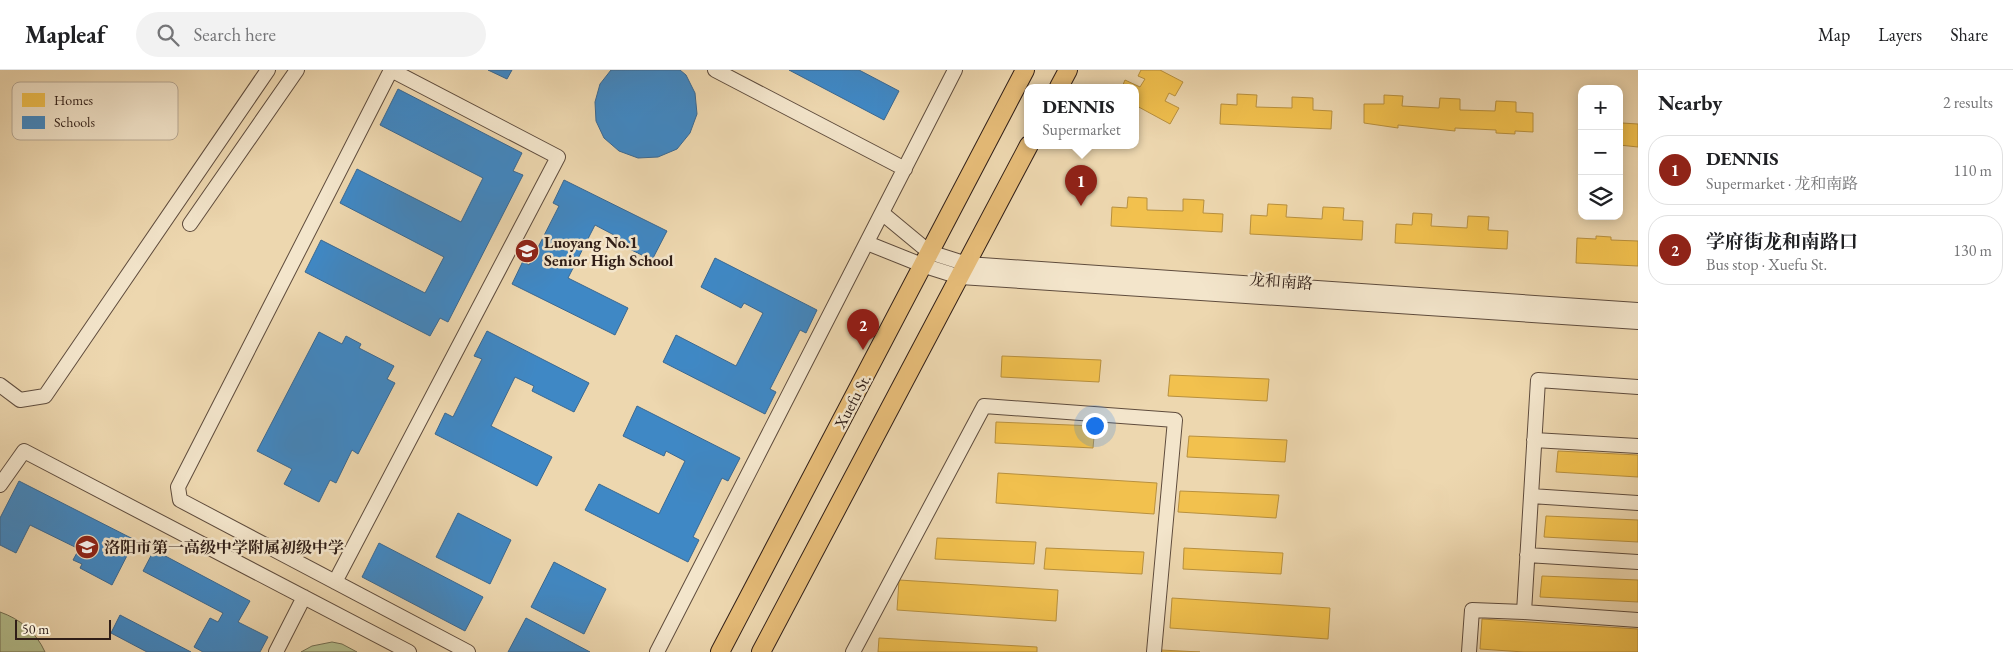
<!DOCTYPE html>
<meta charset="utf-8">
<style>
:root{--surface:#fff;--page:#f2f2f2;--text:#202124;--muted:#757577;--line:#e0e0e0;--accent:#8f2418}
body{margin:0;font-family:"EB Garamond","Noto Serif SC",serif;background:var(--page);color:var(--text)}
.controls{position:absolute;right:15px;top:15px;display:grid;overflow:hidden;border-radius:10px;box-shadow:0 2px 12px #0003}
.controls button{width:45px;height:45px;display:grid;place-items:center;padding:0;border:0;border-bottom:1px solid var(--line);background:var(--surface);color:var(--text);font:25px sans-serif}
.scale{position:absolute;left:15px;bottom:12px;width:96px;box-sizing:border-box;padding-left:5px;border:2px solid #301e17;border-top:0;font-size:14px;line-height:18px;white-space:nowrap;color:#301e17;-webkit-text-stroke:4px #f3e5cb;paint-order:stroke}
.you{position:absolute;left:1094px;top:355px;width:18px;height:18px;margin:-12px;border:4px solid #fff;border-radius:50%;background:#1a73e8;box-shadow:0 0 0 8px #1a73e833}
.badge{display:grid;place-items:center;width:32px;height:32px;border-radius:50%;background:var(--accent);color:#fff;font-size:16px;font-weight:700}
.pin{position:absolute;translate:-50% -41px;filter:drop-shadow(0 1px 2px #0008)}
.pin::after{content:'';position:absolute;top:26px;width:18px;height:15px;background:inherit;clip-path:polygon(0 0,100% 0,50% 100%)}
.popup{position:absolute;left:1024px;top:14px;width:115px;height:65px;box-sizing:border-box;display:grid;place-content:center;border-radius:10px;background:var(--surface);filter:drop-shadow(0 1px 4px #0005);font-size:16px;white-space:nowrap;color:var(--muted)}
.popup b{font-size:19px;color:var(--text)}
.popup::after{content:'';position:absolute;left:50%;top:100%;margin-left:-10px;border:10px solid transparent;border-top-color:var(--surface)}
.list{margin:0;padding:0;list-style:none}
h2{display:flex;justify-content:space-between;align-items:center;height:65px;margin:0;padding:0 20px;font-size:21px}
h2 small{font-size:16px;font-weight:400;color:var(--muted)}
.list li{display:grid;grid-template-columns:32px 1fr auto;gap:15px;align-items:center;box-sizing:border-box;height:70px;margin:0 10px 10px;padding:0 10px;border:1px solid var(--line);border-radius:20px}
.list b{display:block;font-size:19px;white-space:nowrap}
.list p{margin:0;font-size:16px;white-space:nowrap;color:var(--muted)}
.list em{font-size:16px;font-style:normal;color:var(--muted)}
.icon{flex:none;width:28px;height:28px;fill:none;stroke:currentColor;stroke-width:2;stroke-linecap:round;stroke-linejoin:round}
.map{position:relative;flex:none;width:1638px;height:582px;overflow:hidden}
header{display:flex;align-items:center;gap:30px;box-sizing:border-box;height:70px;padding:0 25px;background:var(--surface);border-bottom:1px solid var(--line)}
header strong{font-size:24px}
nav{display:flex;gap:28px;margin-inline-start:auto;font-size:18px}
.search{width:350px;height:45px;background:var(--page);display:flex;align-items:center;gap:12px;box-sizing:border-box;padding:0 18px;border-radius:28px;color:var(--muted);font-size:19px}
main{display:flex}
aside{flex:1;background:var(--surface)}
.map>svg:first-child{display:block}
.green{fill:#b4bf8e;stroke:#726e52}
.homes{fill:#f2c14e;stroke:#b8903e}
.schools{fill:#3f88c5;stroke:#3a6891}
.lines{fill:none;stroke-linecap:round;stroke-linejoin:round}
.minor-casing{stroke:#5f4c3d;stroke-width:16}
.major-casing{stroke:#301e17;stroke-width:20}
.minor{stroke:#f3e5cb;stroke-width:14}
.major{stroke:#e6bc78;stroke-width:18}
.labels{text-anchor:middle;stroke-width:5;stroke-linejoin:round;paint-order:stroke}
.poi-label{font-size:16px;font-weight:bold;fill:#301e17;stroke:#f3e5cb;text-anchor:start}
.street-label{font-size:16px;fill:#301e17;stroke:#f3e5cb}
.key{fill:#f3e5cb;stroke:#b8a995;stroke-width:1}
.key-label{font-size:14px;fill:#301e17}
</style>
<header>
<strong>Mapleaf</strong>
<div class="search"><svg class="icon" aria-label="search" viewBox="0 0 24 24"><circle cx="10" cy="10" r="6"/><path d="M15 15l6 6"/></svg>Search here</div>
<nav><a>Map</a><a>Layers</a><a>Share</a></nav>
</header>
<main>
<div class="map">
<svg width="1638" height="582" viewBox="0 0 1638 582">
<rect width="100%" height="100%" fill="#edd7af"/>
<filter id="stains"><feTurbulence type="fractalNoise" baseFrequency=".004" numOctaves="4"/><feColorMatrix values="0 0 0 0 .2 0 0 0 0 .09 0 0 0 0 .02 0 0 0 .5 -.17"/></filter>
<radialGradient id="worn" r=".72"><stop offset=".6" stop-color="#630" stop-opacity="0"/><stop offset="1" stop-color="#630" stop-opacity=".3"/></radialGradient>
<path class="green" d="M0 542C20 549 36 562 45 582H0Z
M332 572 342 574 357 582H301L312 576Z"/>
<path class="homes" d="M1141 0H1160L1183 12 1175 26 1169 23 1165 31 1179 38 1170 54 1135 35V17H1122L1125 10 1140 17 1145 9 1138 6Z
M1237 24 1257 25 1256 37 1292 38V27L1313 28V40L1332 41 1331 59 1220 54 1221 34 1237 35Z
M1384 25 1403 26 1402 36 1439 38 1440 28 1460 29V40L1495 41 1496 31 1516 32V42L1533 43V62L1515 61V64L1496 63V60L1455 58V61L1398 55V58L1364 53V34H1384Z
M1619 44H1622V53L1638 54V77L1619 75Z
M1128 127 1147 128V140L1183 141V129L1204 130 1203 143 1223 144 1222 162 1111 156 1112 137 1127 138Z
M1268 134 1287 135 1286 147 1322 149 1323 137 1344 138 1343 150 1363 151 1362 170 1250 164 1251 145 1267 146Z
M1413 143 1432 144 1431 156 1467 158 1468 146 1489 147 1488 160 1508 161 1507 179 1395 173 1396 154 1412 155Z
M1596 166 1611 167V170L1638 171V196L1576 193 1577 168 1596 169Z
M1002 286 1101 290 1099 312 1001 307Z
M1170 305 1269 309 1267 331 1168 326Z
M996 352 1095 356 1093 378 995 373Z
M1189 366 1287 370 1285 392 1187 387Z
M1558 381 1638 385V407L1556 402Z
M998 403 1157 413 1154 444 996 433Z
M1180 421 1279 425 1276 448 1178 442Z
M1546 446 1638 450V472L1544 467Z
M937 468 1036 472 1034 494 935 489Z
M1046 478 1144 482 1142 504 1044 499Z
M1184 478 1283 483 1281 504 1183 499Z
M1542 506 1638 510V532L1540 527Z
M899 510 1058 520 1056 551 897 540Z
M1172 528 1330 538 1328 569 1170 558Z
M1482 549 1638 559V582H1524L1480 579Z
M879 568 1037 577V582H878Z
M1161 580 1200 582H1161Z"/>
<path class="schools" d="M488 0H512L507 9Z
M611 0H680L686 5 695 23 697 44 690 63 677 79 658 87 638 88 619 81 604 68 596 51 595 32 600 14Z
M789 0H859L899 21 884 50Z
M398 19 522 83 513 101 523 105 448 252 440 248 430 266 305 202 321 170 425 223 444 187 340 133 357 99 461 152 483 108 380 55Z
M564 110 667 161 652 190 611 170 614 165 595 155 568 208 628 238 615 265 512 214 523 191 529 195 559 136 553 133Z
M715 188 817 240 806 263 800 260 770 319 776 322 765 344 663 292 676 265 736 296 763 243 744 233 741 238 701 217Z
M487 261 589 313 574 342 532 321 534 316 515 307 491 356 552 387 537 416 435 364 445 343 453 347 482 289 474 286Z
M319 262 342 274 346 266 361 274 359 278 394 296 387 309 395 313 358 384 352 380 336 413 330 410 319 432 284 414 292 399 257 381Z
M637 336 740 388 728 411 722 408 693 467 699 470 688 492 585 440 599 414 659 444 685 391 666 381 664 386 623 366Z
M19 411 135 470 112 515 80 498 82 494 73 490 79 479 30 455 16 483 0 475V448Z
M458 443 511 470 490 514 436 487Z
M379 473 483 527 465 561 362 507Z
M154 480 250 531 238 552 268 567 260 582H203L194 577 210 548 218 552 223 543 143 501Z
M554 492 606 519 584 564 531 537Z
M120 545 191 582H147L111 563Z
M526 548 590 582H508Z"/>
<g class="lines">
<g class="minor-casing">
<path id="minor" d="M715 0 905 99
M882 143 929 182 967 194 1638 240
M190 154 297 0
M867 173 922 195 960 207 1638 252
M0 315 20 330 45 326 268 0
M1638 317 1538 310 1524 542 1638 550
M1534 370 1638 376
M0 415 24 381 409 582
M1531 426 1638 433
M1527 485 1638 492
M335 512 558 87 391 0 178 417 180 430 468 582
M276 582 304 527
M657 582 955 0
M853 582 984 336 1175 350 1154 582
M1469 582 1472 540 1524 542"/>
</g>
<g class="major-casing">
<path id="major" d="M1059 17 1068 0
M720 582 1025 0
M761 582 1029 75"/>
</g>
<use href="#minor" class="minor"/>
<use href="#major" class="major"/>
</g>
<defs>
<g id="school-disc" transform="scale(1.25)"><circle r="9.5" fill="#8f2418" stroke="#f3e5cb"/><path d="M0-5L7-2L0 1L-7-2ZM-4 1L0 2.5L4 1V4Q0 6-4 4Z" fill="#fff"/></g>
</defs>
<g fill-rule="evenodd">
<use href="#school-disc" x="527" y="181"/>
<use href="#school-disc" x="87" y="477"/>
</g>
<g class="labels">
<g class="poi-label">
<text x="544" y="178">Luoyang No.1<tspan x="544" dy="18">Senior High School</tspan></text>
<text x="104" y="483">洛阳市第一高级中学附属初级中学</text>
</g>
<g class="street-label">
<text transform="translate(1281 211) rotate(4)" y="6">龙和南路</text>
<text transform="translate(852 331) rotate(-62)" y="6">Xuefu St.</text>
</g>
</g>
<rect x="12" y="12" width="166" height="58" rx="8" class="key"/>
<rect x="22" y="23" width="23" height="14" fill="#f2c14e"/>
<rect x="22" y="46" width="23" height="13" fill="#3f88c5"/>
<g class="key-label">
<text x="54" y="35">Homes</text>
<text x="54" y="57">Schools</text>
</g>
<rect width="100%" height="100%" filter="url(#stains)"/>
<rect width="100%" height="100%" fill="url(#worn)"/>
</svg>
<div class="controls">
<button>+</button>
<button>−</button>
<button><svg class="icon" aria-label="layers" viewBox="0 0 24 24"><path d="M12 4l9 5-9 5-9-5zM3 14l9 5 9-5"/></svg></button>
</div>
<div class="scale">50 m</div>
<div class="you"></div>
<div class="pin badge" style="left:1081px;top:136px">1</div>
<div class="popup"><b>DENNIS</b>Supermarket</div>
<div class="pin badge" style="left:863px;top:280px">2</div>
</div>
<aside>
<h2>Nearby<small>2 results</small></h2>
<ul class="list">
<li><span class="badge">1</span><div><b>DENNIS</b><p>Supermarket · 龙和南路</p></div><em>110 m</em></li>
<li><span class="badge">2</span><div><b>学府街龙和南路口</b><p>Bus stop · Xuefu St.</p></div><em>130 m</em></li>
</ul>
</aside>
</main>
